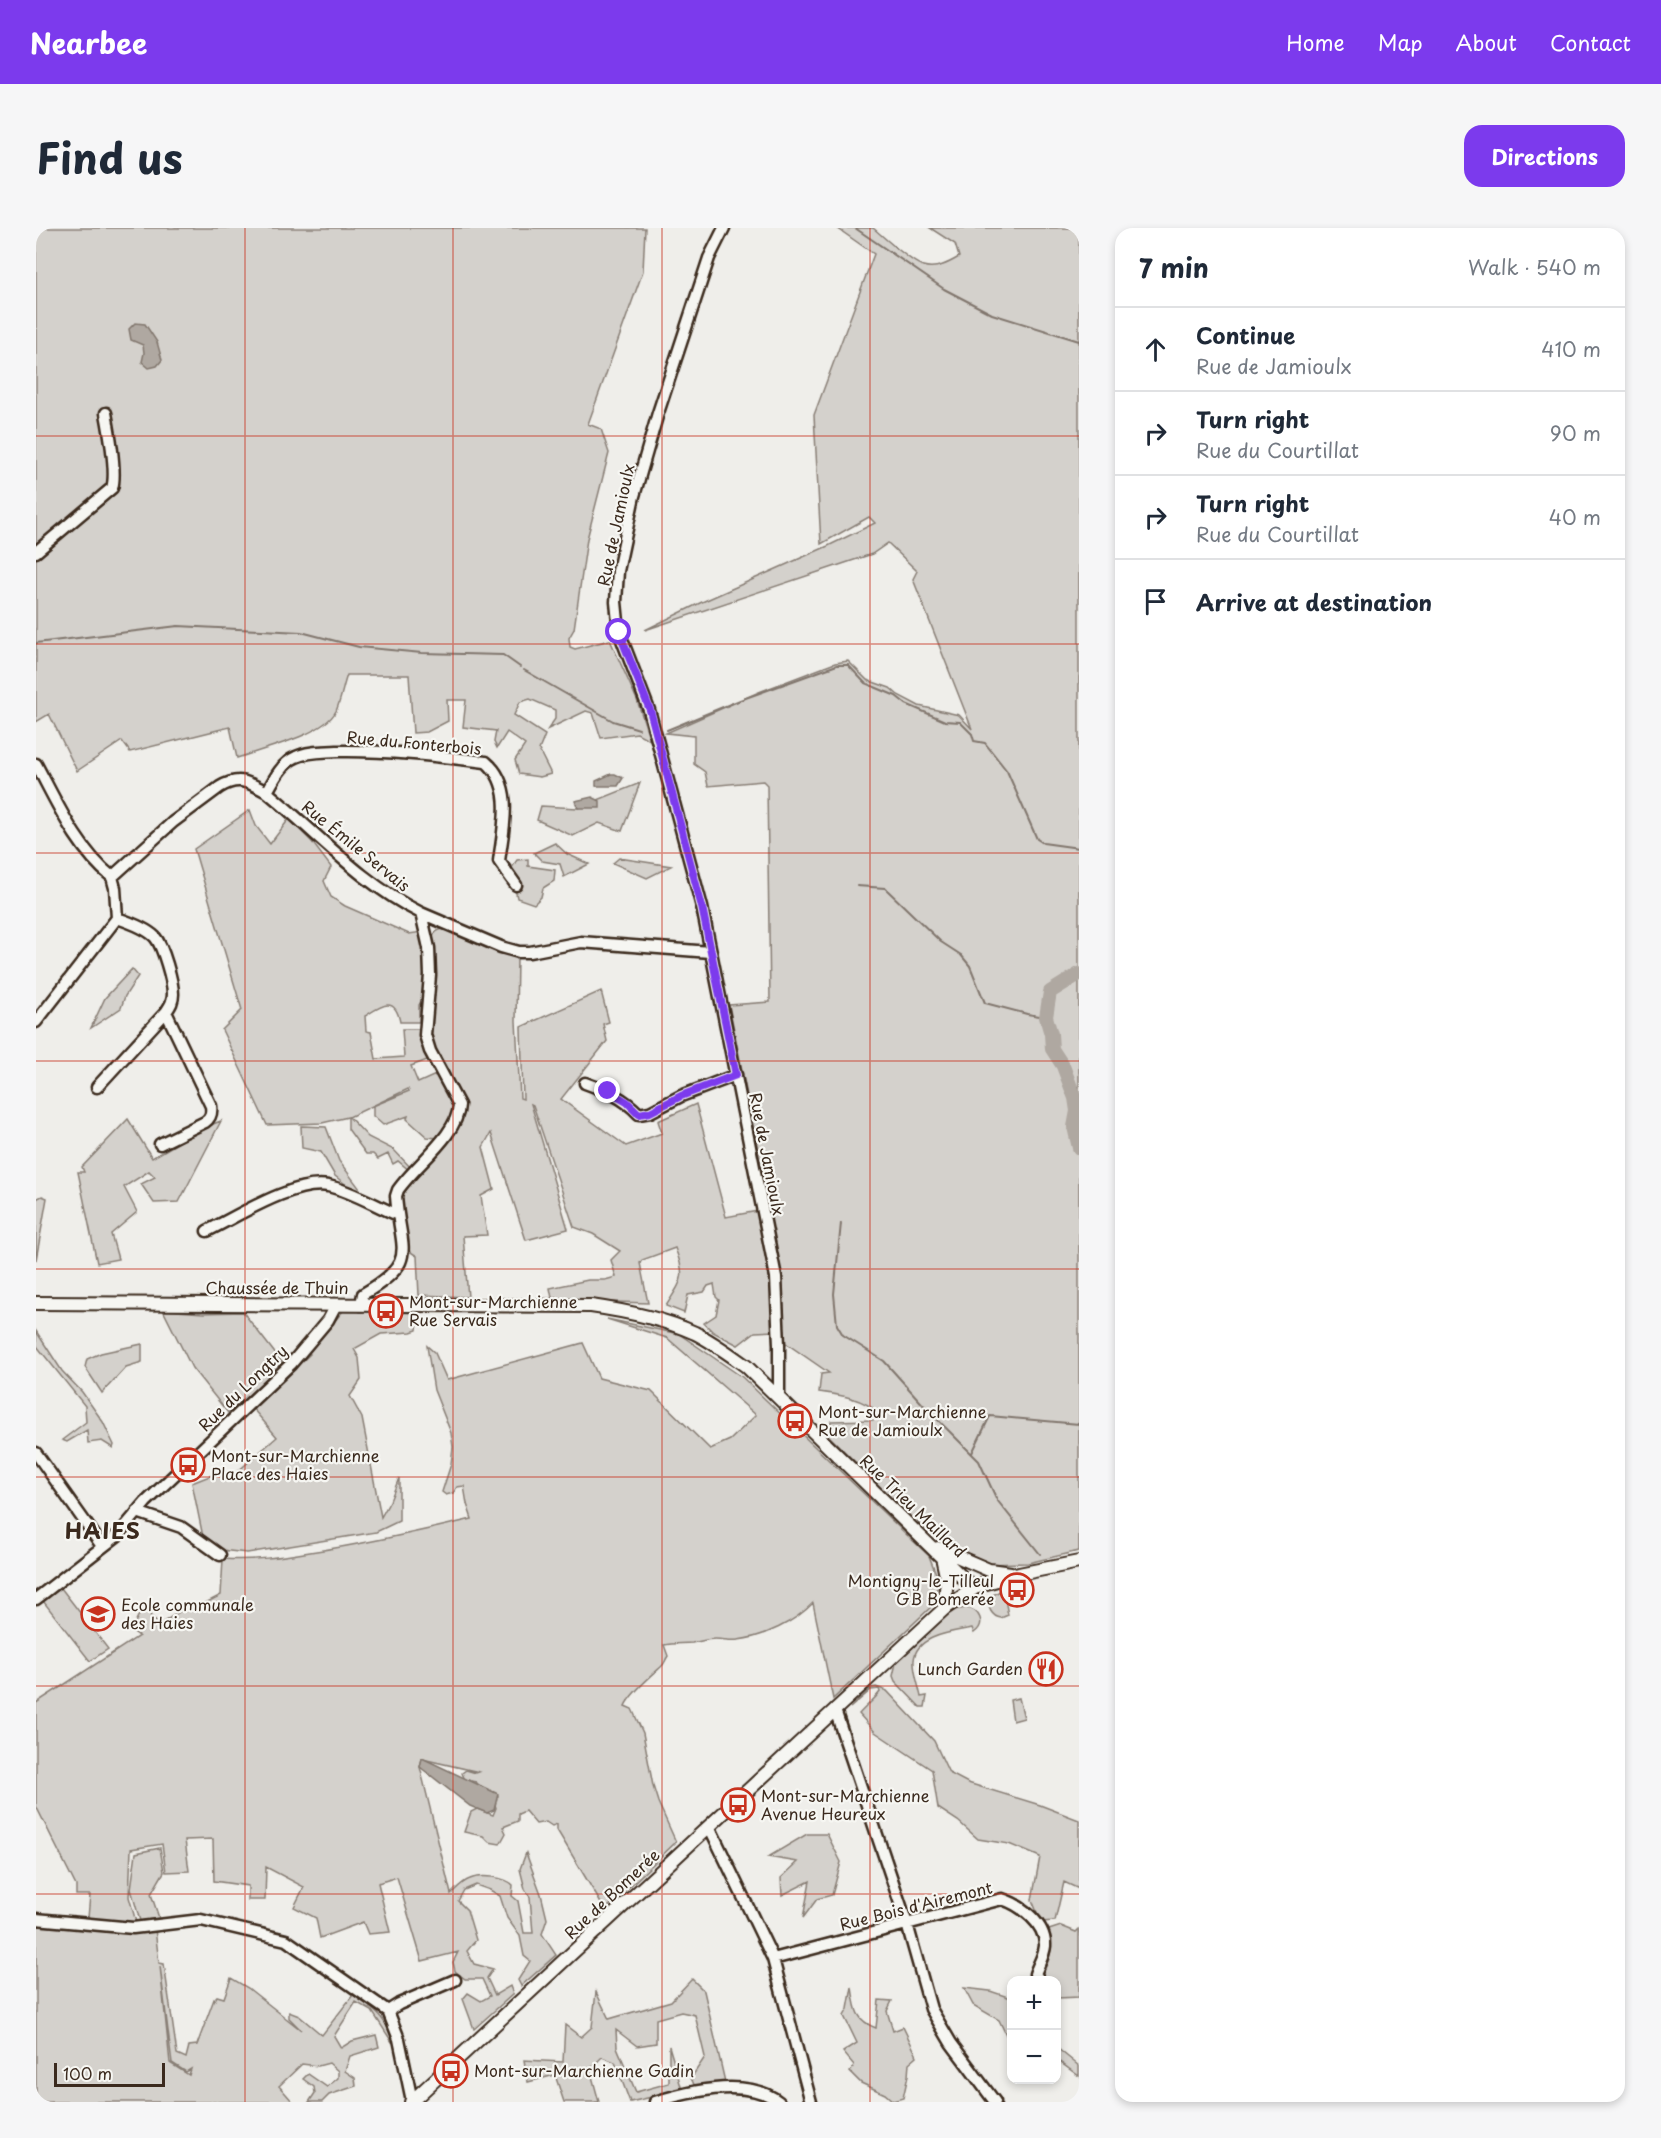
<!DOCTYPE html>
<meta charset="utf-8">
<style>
:root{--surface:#fff;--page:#f6f6f7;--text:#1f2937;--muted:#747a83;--line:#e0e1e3;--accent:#7c3aed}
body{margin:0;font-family:"Playpen Sans",sans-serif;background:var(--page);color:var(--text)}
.controls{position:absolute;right:18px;bottom:18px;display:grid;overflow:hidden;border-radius:12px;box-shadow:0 3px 9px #0003}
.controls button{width:54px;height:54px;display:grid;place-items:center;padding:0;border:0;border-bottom:2px solid var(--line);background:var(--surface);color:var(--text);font:30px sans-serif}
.scale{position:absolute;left:18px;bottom:15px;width:111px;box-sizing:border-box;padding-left:6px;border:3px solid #3b2a1e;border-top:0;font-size:16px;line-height:21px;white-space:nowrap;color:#3b2a1e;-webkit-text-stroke:4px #f6f6f2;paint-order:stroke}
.stop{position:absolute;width:18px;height:18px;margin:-14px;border:4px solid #7c3aed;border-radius:50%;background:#fff}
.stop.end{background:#7c3aed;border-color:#fff;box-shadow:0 2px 6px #0008}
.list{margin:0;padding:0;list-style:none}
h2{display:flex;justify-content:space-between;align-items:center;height:78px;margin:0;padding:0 24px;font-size:26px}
h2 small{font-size:20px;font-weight:400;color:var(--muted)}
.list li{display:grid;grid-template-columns:39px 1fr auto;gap:18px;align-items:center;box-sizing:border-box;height:84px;padding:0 24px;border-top:2px solid var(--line)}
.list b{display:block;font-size:22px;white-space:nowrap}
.list p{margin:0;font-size:20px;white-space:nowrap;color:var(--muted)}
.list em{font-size:20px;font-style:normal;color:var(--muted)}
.icon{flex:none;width:33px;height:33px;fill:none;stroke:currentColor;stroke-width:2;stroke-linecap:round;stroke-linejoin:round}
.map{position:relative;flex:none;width:1043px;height:1874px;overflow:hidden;border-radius:18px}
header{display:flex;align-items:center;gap:36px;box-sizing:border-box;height:84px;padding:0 30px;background:var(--accent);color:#fff}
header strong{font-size:28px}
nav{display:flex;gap:33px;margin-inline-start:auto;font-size:21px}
.intro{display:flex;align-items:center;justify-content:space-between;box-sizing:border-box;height:144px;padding:0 36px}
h1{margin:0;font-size:42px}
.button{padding:15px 27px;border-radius:18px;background:var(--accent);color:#fff;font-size:21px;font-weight:700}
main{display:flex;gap:36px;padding:0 36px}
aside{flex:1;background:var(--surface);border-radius:18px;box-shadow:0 3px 9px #0003}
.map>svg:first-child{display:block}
.green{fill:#d4d1cc;stroke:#887e75;stroke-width:1.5;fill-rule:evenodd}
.water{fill:#afa8a1;stroke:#81766d;stroke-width:1.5}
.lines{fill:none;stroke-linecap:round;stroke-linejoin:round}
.stream{stroke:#81766d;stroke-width:2}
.river{stroke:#afa8a1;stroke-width:14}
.minor-casing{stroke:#3b2a1e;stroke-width:15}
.major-casing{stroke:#3b2a1e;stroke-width:16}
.minor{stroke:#f6f6f2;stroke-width:10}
.major{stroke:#f6f6f2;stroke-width:12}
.route{stroke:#7c3aed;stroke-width:8}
.grid{fill:none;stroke:#c8321e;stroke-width:1.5;stroke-opacity:0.55}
.labels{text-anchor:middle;stroke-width:4.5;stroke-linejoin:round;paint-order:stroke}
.street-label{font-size:16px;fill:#3b2a1e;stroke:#f6f6f2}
.poi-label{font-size:16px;fill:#3b2a1e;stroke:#f6f6f2;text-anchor:start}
.district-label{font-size:22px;font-weight:bold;letter-spacing:1.5px;fill:#3b2a1e;stroke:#f6f6f2}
</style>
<header>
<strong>Nearbee</strong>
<nav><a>Home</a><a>Map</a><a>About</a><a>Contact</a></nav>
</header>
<div class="intro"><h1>Find us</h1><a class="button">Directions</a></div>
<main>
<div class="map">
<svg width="1043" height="1874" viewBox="0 0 1043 1874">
<rect width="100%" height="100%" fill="#efeeea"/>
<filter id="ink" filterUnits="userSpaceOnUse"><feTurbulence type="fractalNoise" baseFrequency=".0167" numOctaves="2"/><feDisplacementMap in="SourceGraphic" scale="12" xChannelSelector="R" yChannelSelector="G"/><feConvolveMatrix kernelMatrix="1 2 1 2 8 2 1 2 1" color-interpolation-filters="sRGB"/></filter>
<g filter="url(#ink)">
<path class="green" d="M0 0H609L607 43 552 196 565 201 573 225 551 311 538 401 533 410 534 419 539 421 574 412 601 472 614 512 601 505 565 510 557 485 550 483 512 501 519 491V482L494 471 484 474 478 487 509 507 503 522 515 546 504 549 483 546 479 532 489 517 471 504 461 520 458 514 460 503 427 499 430 472H411L412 493 391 504 377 505 373 447H311C307 458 305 472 300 483 288 507 226 521 201 530L194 499 94 524 86 513 41 543 13 486 0 494Z
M801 0H837C848 9 874 34 887 38 900 42 913 35 923 29L919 16 894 0H1043V1323L992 1335 947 1336 922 1324 880 1294 792 1207 795 1193 837 1192 843 1185C826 1170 805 1167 783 1164L785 1146 793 1145 747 1113 730 977H733L693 777 734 774 731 557 727 553 672 558 669 544 658 536V508L630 505 723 464 799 435 812 433 831 452 854 460 862 467 883 478 923 487 936 501 877 351 881 343 852 315 836 326 609 402 666 374 792 318 839 295 833 289 785 316 778 187 838 26Z
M604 555 586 603 563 595 537 608 501 592 505 578 542 580Z
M214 582 220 598 234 616 253 591 276 614 295 639 288 653 295 669 309 678 373 706 386 704 390 723 389 740 387 770 383 777V794H364C359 767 345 778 329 788L330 803 335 804 340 831 368 829 366 801H383L394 831 375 838 382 855 404 845C423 878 425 878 403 910L391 909 371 891 372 888 347 897 337 888V878L373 863 372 861 313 889 332 909 358 922 376 941 374 943 362 933 357 936 352 926 342 931 337 926H330L312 901V889L286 895 231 897 186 802 206 782 158 621Z
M519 615 531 626 553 636 528 649 524 636 506 633 498 625Z
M583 630 635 638 611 650 577 635Z
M492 631V638L519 642 518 653 507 660 505 669 498 676 481 670 475 641 481 632Z
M407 701 429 708 481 730 480 793 484 870 487 871 485 799 565 763 573 794 567 796 571 813 525 871 590 918 626 905 622 893 660 876 690 989 722 983 734 1056 738 1103 719 1104 702 1117 677 1104 668 1095 680 1087 683 1072 680 1069 678 1056 672 1058 668 1064 652 1067 648 1085 630 1078C646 1052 651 1050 639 1020L606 1032 604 1035 612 1075 550 1073 516 1070 514 1060 552 1052H569L580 1049 575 1032 584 1023 557 1006 538 999 497 877 495 876 532 1001 490 1012 455 905 447 919 458 961 445 968 451 1007 427 1008 432 1069 383 1067 381 1028 370 1021 362 967 421 896 430 876 394 819 395 720C397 710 396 703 407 701Z
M96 741 102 748 89 768 85 780 55 800 69 770Z
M92 891 116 930 169 899 185 893 143 974 118 975 105 956 119 949 113 943 88 959 101 984 75 1006 82 1031 61 1035 42 944H48L46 939Z
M265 898 290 899 303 933 324 961 318 963 299 948 285 924 266 920Z
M6 968 11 970 0 1032V971Z
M127 1082 167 1085 207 1084 248 1137 192 1185 156 1140Z
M308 1082 380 1085 382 1093 381 1102 375 1104 345 1106 318 1121 323 1130 325 1152 314 1168 326 1190 345 1289 354 1273 363 1250V1293L340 1304 211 1325 185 1322 167 1309 156 1255 181 1245 192 1252 241 1209 217 1181 274 1126 272 1124Z
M571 1091 643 1106 706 1149 893 1328 903 1353 896 1378 797 1471 777 1375C759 1394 728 1409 702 1412 695 1413 687 1411 679 1411 671 1411 663 1414 656 1415 646 1416 638 1415 628 1417L632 1428C629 1432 629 1436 625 1439 615 1448 594 1466 589 1478L596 1481 607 1505 617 1558 622 1574 640 1614 569 1682 521 1602V1596L516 1598 510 1594 500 1596 489 1583 482 1586V1593L467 1599 470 1605 464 1616 453 1614 447 1608 428 1604 435 1584 441 1581 457 1587 460 1580 458 1573 462 1568C456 1561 445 1562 440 1554L429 1552 426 1545 430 1542 440 1545 443 1544 386 1531 384 1539 415 1666C420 1661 427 1653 434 1651 445 1646 469 1649 477 1657L476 1668 482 1673 488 1705H497L494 1669 489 1661 484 1641 490 1625 505 1666 511 1691 506 1706 520 1727 485 1758 482 1752 494 1733 488 1728 484 1708 471 1690 464 1668 454 1662 440 1657 428 1662 422 1673 431 1682 440 1712 431 1723 438 1736 457 1741 451 1750 459 1767 474 1758 477 1766 438 1801 427 1771 432 1765 445 1773 454 1768 446 1751H429L419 1743 417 1734 422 1724 386 1733 361 1649 342 1655 354 1704 332 1706 327 1694 284 1710 280 1690 258 1679 268 1659 230 1639 229 1672H212V1658L178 1653 177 1611 149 1612 153 1643 130 1644 126 1616 95 1621 93 1669 100 1694 52 1690 54 1667H40V1658L0 1578V1475L103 1408 95 1402 107 1379 123 1397 155 1376 162 1379 185 1367 187 1331C217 1333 245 1329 274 1324 329 1316 382 1304 436 1291L431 1276 428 1258 421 1259 417 1265 410 1267 406 1264 415 1236 417 1219 415 1205 398 1162 391 1118 399 1125 411 1152 547 1115 563 1150 615 1163 674 1221 694 1212 720 1187 631 1110Z
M0 1103 26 1143 46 1164 67 1194 78 1217 77 1220 66 1213 52 1215 51 1202 31 1214 26 1212 50 1194 49 1178 0 1117Z
M106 1116V1134L90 1139 66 1165 49 1139 51 1131 65 1125Z
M985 1356 987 1361 968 1366 972 1387 965 1390C956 1389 951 1379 952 1370L969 1360Z
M25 1360 72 1421 54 1433 7 1373Z
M930 1380C943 1381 951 1396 938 1405L936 1400C917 1404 880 1407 878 1432 877 1443 883 1458 885 1469L891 1468 889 1479H884L859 1453 857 1448 860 1435 917 1382Z
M840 1459 851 1463 898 1513 913 1545 932 1555 1004 1577 1043 1592V1661L1028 1654 1019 1693 1005 1694 996 1672 1004 1629 973 1616 942 1611 922 1593 902 1580 896 1542 839 1504 823 1486C830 1478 838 1472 844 1464L843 1461 835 1462 814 1480 835 1460Z
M983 1470 988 1490 977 1493 974 1472Z
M771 1606H791L805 1634 796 1667 781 1671 767 1690 774 1653 746 1667 745 1650 762 1634 732 1629Z
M124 1620 128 1644 115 1666 123 1690 104 1693 95 1661 100 1625Z
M0 1698 104 1703 119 1701 123 1735 128 1736 141 1826 150 1830 153 1818 161 1817 178 1771 179 1772 181 1768 188 1770 195 1750 212 1760 265 1802 253 1790V1784L263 1788 286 1807 317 1767C339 1782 347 1787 358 1812L356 1814 336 1783 320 1774 298 1808 305 1820 316 1813 340 1807 343 1819 314 1828 309 1843 319 1850 320 1858 293 1867 286 1874H273L279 1865 278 1859 267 1851 272 1846 291 1859 302 1850V1843L293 1835 282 1838 266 1836 243 1858 257 1874H0ZM124 1738 136 1835 150 1844 155 1841 153 1847 134 1835Z
M1025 1698 1040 1704 1043 1701V1769L1021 1770 1020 1752H1007L1005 1748C1013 1734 1020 1717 1010 1703Z
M656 1751 668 1763 689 1854 660 1861 655 1850 669 1829 659 1787 645 1784 620 1791V1815L601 1818 580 1802 581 1819 600 1864 633 1855V1818L646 1862 594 1874 579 1834 566 1829 554 1841 563 1874H528L519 1847 492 1854 488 1832 527 1834 529 1797 545 1809 556 1799 560 1764 573 1791 635 1773Z
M816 1759C819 1780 819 1792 840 1800L843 1772 856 1773 851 1783 857 1803 867 1799 881 1828 873 1835 872 1848 867 1870 857 1873 849 1866 825 1855 814 1844 818 1837 807 1824 821 1815 808 1788 812 1781Z
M928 1760 954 1763 975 1770V1817L963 1792 937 1777Z
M1021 1820 1043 1838V1848L1021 1832Z"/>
<path class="water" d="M99 95 109 96 121 114 126 132 121 138 113 140 106 134 108 125 107 117 95 112 93 101Z
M575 546H579L587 550 582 558H560V553Z
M556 569 564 573V580H542L539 573Z
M386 1530 462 1566 458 1582 451 1585 434 1578 384 1539Z"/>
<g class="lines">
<path class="stream" d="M819 0 908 61 956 86 1043 113
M0 415 142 398 265 404 323 419 386 425 467 427 484 439
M488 442 577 493 603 501
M631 502 704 472 801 437H812L829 455 860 468 870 476 909 493 924 494 936 506 938 513 949 515 971 543 1001 611 1007 615 1043 620
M821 658 849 660 905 714 925 727 934 738 949 775 991 786 1010 789
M805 995 798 1066 801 1097 807 1107 848 1133 891 1181 943 1233 961 1272 1004 1326
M936 1225 954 1188 1043 1196"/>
<path class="river" d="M1043 746 1014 764 1010 789 1015 806 1016 821 1027 838 1039 870 1041 883 1038 899 1043 920"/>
<g class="minor-casing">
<path id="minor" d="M688 0 673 30 622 185 598 268 582 343 580 374 583 404 613 482 666 679 740 1049 743 1117V1170
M0 324 76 260C81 246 73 201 70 185
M0 536C21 575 41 621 76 649L137 594 184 559C204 547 213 555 231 564 238 551 246 535 260 529 272 523 288 524 301 523 351 522 400 528 450 534 479 558 467 601 463 633L480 657
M231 564C281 605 326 656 385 685L393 720 394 747 389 807 394 823 423 877C422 907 379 937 362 962L360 968C364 1023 384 1033 327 1066L325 1077
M385 685 465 719 483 724H494L545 714 674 724
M0 794 81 690 79 660 76 649
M549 855C571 863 587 869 603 886L614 884 645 868 700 847
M61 859 130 784C134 778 137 774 137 766 137 754 127 718 119 709 110 700 93 694 81 690
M124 916 169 894C175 890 176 885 175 878L130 784
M171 1003C202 988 258 952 292 958 316 963 339 978 362 987
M0 1225 66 1318
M101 1284 145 1299 184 1327
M0 1371 82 1307 110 1274 255 1136 292 1092 300 1077
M799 1482 871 1696 895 1781 915 1815 959 1874
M673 1598 737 1731 775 1874
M0 1691 97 1700 165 1692 250 1712 352 1783 363 1811 376 1873
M737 1731 966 1671C985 1677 1010 1696 1009 1718 1008 1728 1002 1737 999 1746L1002 1750
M352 1783 363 1776 419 1752
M619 1874C654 1863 712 1849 743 1874"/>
</g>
<g class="major-casing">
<path id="major" d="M0 1075 555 1078C590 1083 626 1090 659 1105 677 1114 693 1126 710 1138L937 1360
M902 1320 953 1342 975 1345
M906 1329 911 1352 908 1381
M375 1874 908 1381 943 1357 983 1346 1043 1334"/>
</g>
<use href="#minor" class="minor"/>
<use href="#major" class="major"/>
</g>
</g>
<g class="lines" filter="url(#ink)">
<path class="route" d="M572 863 591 874 603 886 614 884 645 868 700 847 666 679 624 520 614 482 583 404"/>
</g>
<path class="grid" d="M209 0V1874M417 0V1874M626 0V1874M834 0V1874M0 208H1043M0 416H1043M0 625H1043M0 833H1043M0 1041H1043M0 1249H1043M0 1458H1043M0 1666H1043"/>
<defs>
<g id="bus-ring" transform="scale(1.725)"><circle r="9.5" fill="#f6f6f2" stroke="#c8321e" stroke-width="1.5"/><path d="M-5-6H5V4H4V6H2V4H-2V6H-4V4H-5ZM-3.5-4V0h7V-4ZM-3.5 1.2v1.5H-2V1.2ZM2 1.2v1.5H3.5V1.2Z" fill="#c8321e"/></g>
<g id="school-ring" transform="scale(1.725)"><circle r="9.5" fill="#f6f6f2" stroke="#c8321e" stroke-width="1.5"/><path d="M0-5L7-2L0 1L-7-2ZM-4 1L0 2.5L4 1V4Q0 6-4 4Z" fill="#c8321e"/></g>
<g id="restaurant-ring" transform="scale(1.725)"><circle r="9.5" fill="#f6f6f2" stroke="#c8321e" stroke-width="1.5"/><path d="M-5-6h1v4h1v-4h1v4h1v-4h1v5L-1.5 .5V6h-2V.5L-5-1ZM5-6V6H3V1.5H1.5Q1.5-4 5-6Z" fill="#c8321e"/></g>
</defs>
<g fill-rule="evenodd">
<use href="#bus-ring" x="350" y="1083"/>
<use href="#bus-ring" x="759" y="1193"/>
<use href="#bus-ring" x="152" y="1237"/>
<use href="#bus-ring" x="981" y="1362"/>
<use href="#school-ring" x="62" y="1386"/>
<use href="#restaurant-ring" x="1010" y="1441"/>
<use href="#bus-ring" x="702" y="1577"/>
<use href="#bus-ring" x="415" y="1843"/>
</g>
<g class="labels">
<g class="street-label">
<text transform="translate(580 297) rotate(-78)" y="6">Rue de Jamioulx</text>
<text transform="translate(378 515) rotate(5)" y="6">Rue du Fonterbois</text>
<text transform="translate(320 618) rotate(39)" y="6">Rue Émile Servais</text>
<text transform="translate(731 926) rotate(79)" y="6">Rue de Jamioulx</text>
<text x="241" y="1066">Chaussée de Thuin</text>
<text transform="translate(207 1160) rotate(-44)" y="6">Rue du Longtry</text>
<text transform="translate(877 1278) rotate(44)" y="6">Rue Trieu Maillard</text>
<text transform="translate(576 1666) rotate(-43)" y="6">Rue de Bomerée</text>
<text transform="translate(880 1678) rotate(-14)" y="6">Rue Bois d'Airemont</text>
</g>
<g class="poi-label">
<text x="373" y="1080">Mont-sur-Marchienne<tspan x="373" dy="18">Rue Servais</tspan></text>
<text x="782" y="1190">Mont-sur-Marchienne<tspan x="782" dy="18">Rue de Jamioulx</tspan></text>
<text x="175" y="1234">Mont-sur-Marchienne<tspan x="175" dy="18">Place des Haies</tspan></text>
<text x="958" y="1359" text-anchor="end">Montigny-le-Tilleul<tspan x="958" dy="18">GB Bomerée</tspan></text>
<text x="85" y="1383">Ecole communale<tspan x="85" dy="18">des Haies</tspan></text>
<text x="987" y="1447" text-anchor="end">Lunch Garden</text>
<text x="725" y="1574">Mont-sur-Marchienne<tspan x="725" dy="18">Avenue Heureux</tspan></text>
<text x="438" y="1849">Mont-sur-Marchienne Gadin</text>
</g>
<g class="district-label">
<text x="67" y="1311">HAIES</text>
</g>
</g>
</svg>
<div class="controls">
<button>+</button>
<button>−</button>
</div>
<div class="scale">100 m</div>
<div class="stop" style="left:583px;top:404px"></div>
<div class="stop end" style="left:572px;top:863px"></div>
</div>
<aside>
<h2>7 min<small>Walk · 540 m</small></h2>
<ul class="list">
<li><svg class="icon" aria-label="ahead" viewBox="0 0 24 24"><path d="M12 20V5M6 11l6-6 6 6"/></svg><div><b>Continue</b><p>Rue de Jamioulx</p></div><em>410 m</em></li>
<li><svg class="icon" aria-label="right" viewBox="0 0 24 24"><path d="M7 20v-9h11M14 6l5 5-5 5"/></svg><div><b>Turn right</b><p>Rue du Courtillat</p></div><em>90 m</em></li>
<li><svg class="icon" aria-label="right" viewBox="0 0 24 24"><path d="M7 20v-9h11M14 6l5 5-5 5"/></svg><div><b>Turn right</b><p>Rue du Courtillat</p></div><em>40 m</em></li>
<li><svg class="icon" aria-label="arrive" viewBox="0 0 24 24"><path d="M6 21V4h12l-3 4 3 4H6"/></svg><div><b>Arrive at destination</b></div></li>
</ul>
</aside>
</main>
